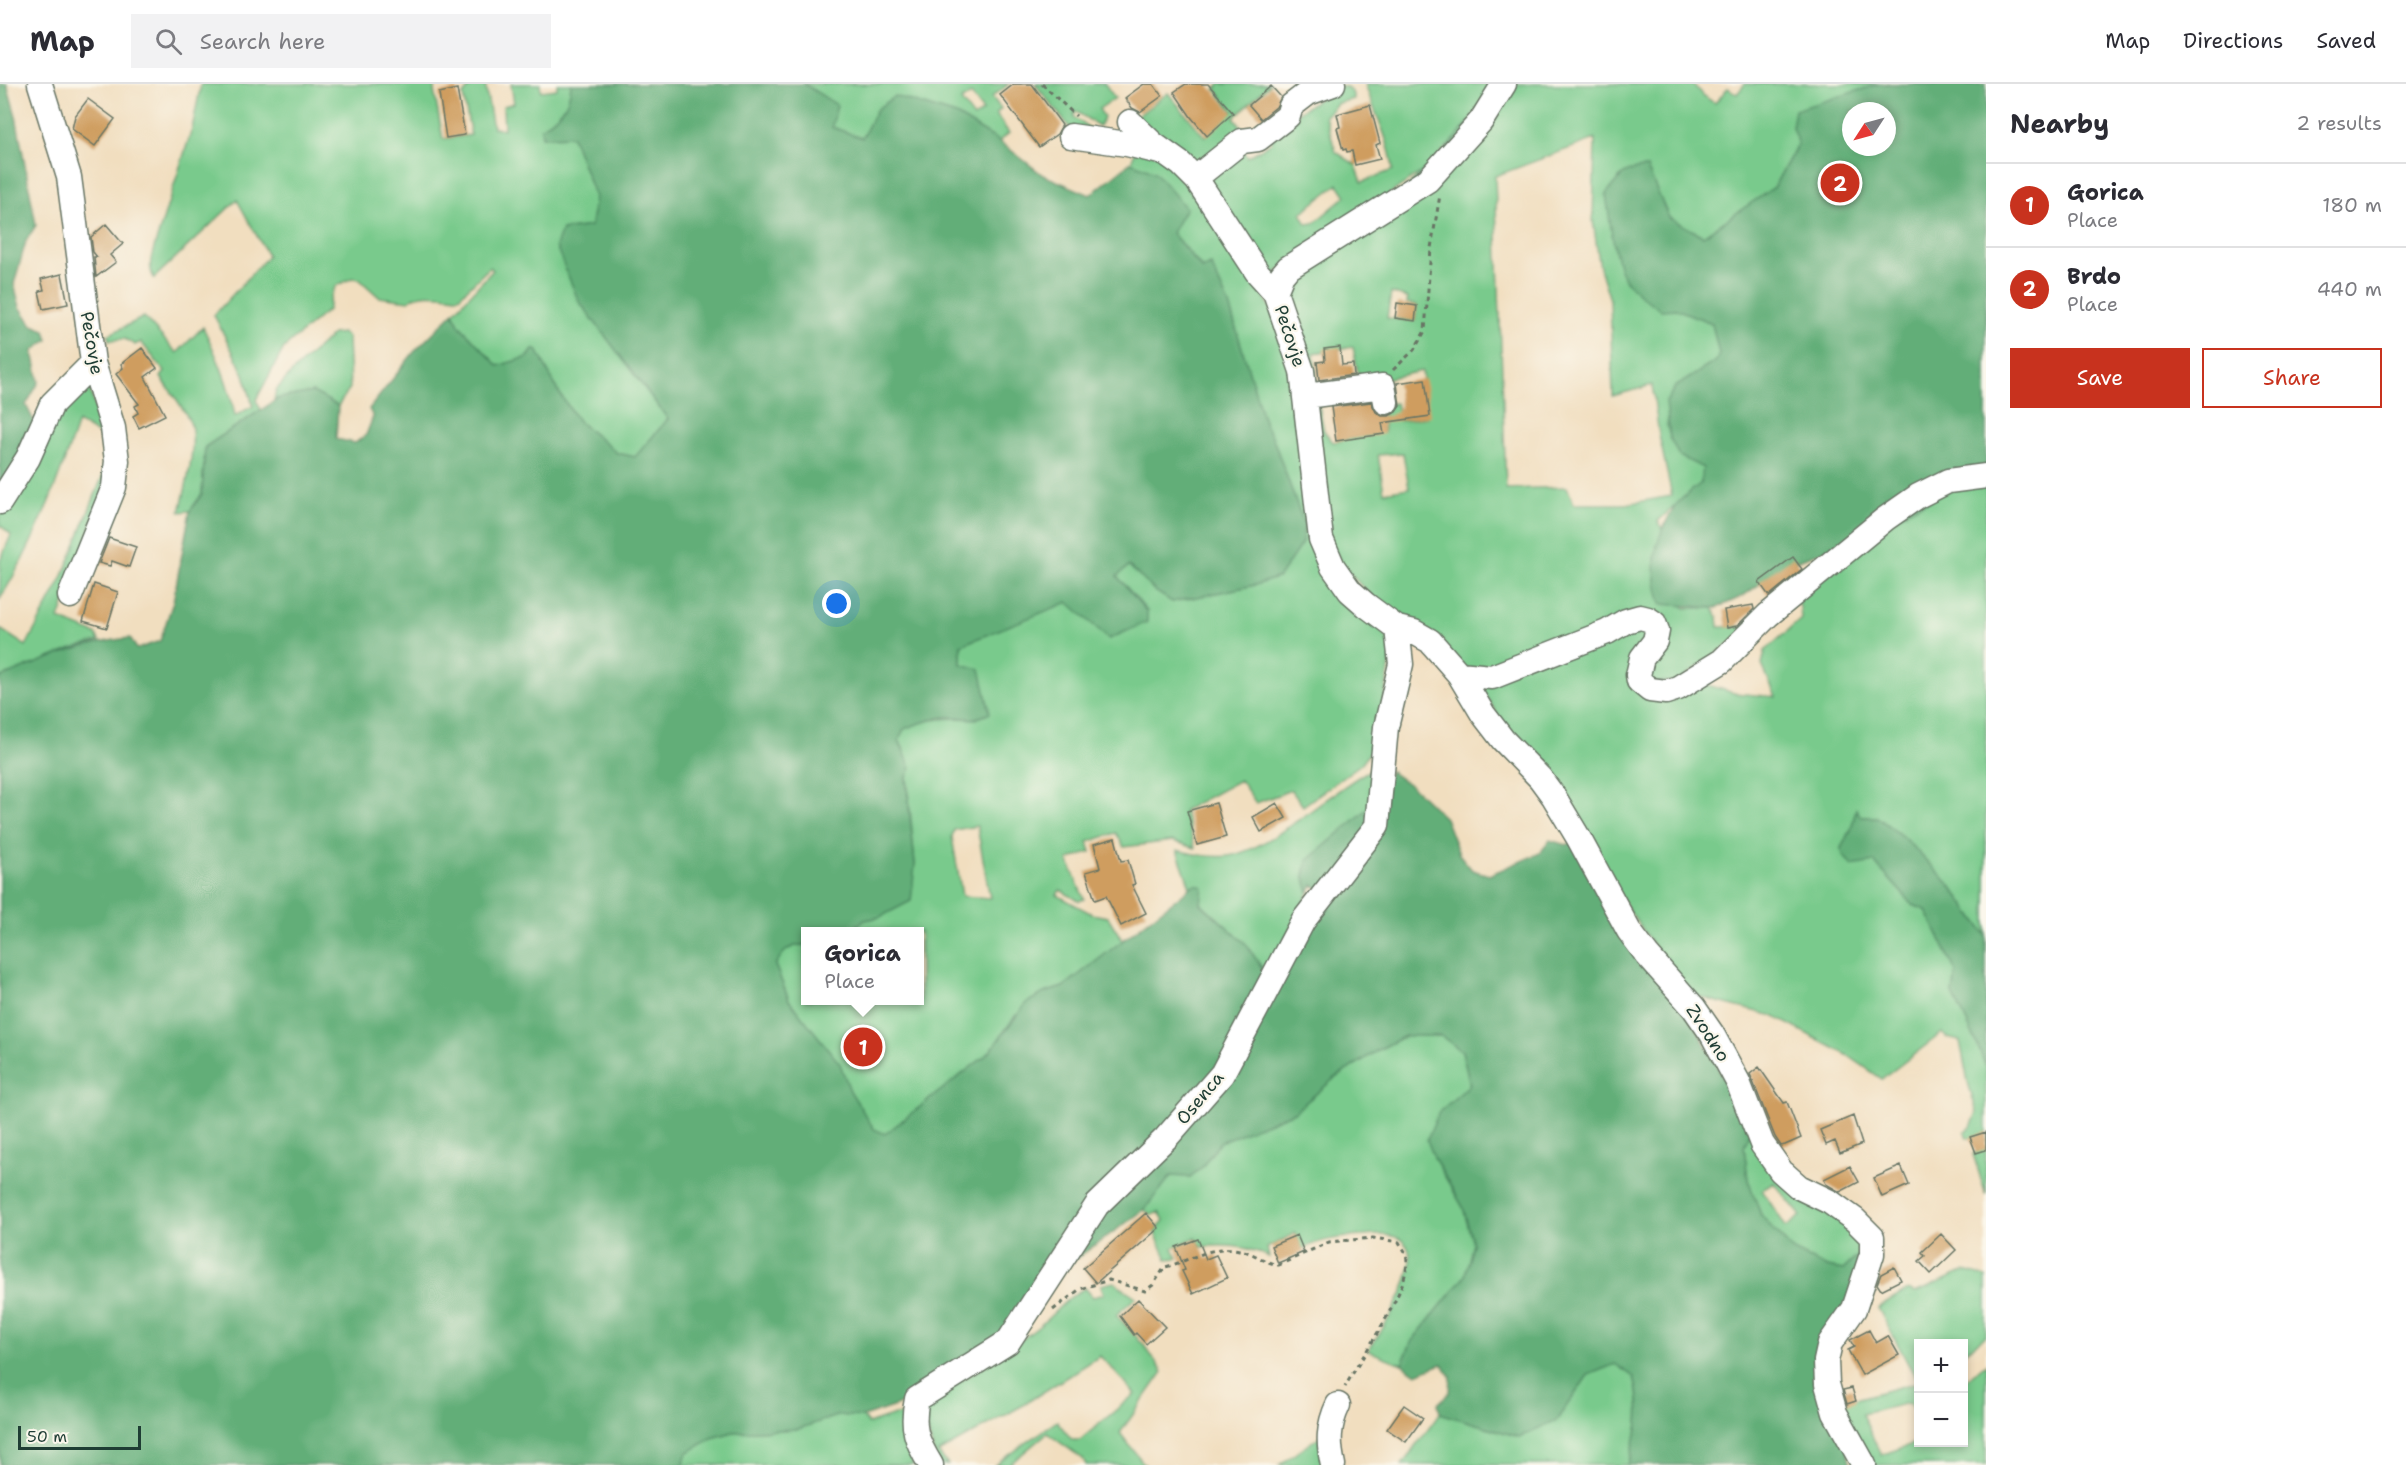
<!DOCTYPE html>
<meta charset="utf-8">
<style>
:root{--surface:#fff;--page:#f2f2f3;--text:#2b2b33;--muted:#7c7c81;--line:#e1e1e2;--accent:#c8321e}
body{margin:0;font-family:"Shantell Sans",sans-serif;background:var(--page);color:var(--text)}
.controls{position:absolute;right:18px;bottom:18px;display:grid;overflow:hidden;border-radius:0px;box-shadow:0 3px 9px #0003}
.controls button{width:54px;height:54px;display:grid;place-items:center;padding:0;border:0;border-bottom:2px solid var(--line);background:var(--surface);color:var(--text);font:30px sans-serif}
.compass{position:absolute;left:1842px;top:18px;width:54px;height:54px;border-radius:50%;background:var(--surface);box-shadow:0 3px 9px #0003;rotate:234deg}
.scale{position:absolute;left:18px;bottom:15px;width:123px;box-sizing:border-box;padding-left:6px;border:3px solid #1f3d34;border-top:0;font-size:16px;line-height:21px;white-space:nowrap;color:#1f3d34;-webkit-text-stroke:4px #fbf7ec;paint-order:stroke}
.you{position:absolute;left:837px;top:520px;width:21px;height:21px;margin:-15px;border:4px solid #fff;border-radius:50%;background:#1a73e8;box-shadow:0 0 0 9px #1a73e833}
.badge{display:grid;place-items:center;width:39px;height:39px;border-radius:50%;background:var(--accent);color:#fff;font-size:20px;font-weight:700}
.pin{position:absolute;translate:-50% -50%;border:3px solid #fff;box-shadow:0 2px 6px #0006}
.popup{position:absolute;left:801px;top:843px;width:123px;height:78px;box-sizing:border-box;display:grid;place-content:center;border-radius:0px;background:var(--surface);filter:drop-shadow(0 2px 4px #0005);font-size:20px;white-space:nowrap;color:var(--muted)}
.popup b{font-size:22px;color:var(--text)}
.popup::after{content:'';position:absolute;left:50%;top:100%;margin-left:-12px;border:12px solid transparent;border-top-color:var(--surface)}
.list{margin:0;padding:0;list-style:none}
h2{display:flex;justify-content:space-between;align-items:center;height:78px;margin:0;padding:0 24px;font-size:26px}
h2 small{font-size:20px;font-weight:400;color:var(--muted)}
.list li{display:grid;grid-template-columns:39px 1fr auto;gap:18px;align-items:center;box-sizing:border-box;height:84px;padding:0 24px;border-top:2px solid var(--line)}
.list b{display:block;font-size:22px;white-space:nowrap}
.list p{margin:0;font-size:20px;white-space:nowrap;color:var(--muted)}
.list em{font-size:20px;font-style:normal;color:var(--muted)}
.actions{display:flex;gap:12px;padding:18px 24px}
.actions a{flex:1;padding:14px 0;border:2px solid var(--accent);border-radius:0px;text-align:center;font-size:21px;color:var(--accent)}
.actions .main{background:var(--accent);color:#fff}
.icon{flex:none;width:33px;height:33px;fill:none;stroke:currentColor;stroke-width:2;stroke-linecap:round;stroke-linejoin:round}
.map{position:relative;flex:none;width:1986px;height:1381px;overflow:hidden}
header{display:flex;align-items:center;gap:36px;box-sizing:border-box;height:84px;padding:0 30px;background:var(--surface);border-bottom:2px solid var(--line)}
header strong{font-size:28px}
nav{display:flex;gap:33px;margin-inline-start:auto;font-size:21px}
.search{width:420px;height:54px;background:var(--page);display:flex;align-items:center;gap:15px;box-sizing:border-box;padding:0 21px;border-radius:0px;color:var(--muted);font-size:22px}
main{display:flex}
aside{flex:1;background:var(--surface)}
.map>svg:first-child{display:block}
.green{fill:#79ca8c;stroke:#4c8460;stroke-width:1.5;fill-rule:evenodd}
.forest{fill:#62ae78;stroke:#407656;stroke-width:1.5;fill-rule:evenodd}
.building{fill:#cf9d5e}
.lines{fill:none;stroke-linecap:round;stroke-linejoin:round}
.minor-casing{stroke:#687565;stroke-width:27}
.path{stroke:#687565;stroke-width:3;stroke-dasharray:4.5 4.5;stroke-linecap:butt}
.minor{stroke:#fff;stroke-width:24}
.labels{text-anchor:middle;stroke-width:4.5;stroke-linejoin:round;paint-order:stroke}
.street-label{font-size:18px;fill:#1f3d34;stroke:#fbf7ec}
</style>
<header>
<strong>Map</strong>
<div class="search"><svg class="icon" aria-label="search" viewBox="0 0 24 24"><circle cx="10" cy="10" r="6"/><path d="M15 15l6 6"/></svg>Search here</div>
<nav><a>Map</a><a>Directions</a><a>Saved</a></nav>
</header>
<main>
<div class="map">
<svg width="1986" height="1381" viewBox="0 0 1986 1381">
<rect width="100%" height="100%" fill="#fbf7ec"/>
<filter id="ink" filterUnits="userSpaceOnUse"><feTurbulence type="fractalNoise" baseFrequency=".0167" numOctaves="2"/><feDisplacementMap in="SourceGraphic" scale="12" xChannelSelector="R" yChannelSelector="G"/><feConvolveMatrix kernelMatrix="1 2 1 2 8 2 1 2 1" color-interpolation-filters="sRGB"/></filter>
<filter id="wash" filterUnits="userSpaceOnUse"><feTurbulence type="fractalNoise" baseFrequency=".008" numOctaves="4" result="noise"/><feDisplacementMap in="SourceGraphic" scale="24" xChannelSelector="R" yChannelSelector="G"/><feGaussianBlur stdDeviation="1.35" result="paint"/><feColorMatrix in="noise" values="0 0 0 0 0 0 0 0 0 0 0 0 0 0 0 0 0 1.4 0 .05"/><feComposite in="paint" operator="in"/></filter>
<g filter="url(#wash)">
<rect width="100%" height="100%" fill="#f1debf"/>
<path class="green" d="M201 0H436L434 7 443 55 471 51 463 11 472 0H485L493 44 504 45 503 22 514 19 511 0H540L541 7 557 5V0H571C570 22 559 32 541 44L543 53 572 52 595 113 591 142 562 146 578 216 668 335 635 373 617 369 578 337 558 307 537 266H533L528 273 498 282 460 242 453 229 493 186 490 183 459 213C444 212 420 206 409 217L379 213 359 195 352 194 336 202 331 212 328 226 284 264 256 316 261 326 205 363 202 410 190 427 180 428C185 406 199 356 189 336 182 321 170 307 161 293L165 288 141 258 135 261 125 255 109 256 108 251 144 233 177 269 203 243C217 272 229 300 235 332L253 322 244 290 214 231 268 172 237 116 154 194C148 184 151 174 154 164L192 45Z
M804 0H1009L992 13 1001 25 996 30 1009 49 999 57 956 31 895 12 877 25 862 54 832 43ZM971 10 983 27 974 34 961 17Z
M1035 0H1105L1115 14 1099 25 1104 33 1099 42 1075 27 1074 33 1098 50 1070 44Z
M1221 0H1270L1234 34 1246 49 1197 88 1136 33 1168 9 1205 53 1233 27 1215 5Z
M1365 0H1498L1440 75 1271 192 1210 104 1212 85 1240 62 1248 73 1272 58 1270 47 1338 2 1347 3 1352 8 1354 15 1338 19 1325 32 1336 68 1356 81 1362 98 1393 86C1390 56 1374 28 1365 0ZM1338 100 1346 112 1314 139 1307 140 1301 129Z
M1509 0H1693L1703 12 1715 19 1728 4 1737 10 1745 0H1879L1792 43 1798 59 1773 104 1703 152 1669 134 1647 84 1676 225 1712 239 1719 270 1717 277 1675 303 1667 341 1670 354 1679 372 1703 383 1701 399 1658 437 1664 446 1656 462 1685 524H1713L1718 533 1719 543H1752L1672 602 1646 596 1658 537 1531 572 1465 587 1393 535 1332 471 1316 366 1318 318 1324 347 1333 358 1384 349 1382 321 1396 319 1400 337 1427 333 1422 287 1360 300 1353 263 1314 269 1317 301H1312L1287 231 1286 199 1371 140ZM1595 55 1593 137 1600 184 1610 216 1613 312 1652 301 1659 351 1672 412 1626 420H1574L1567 403 1506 405 1495 92ZM1391 209 1408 214 1407 219 1417 221 1415 237 1387 234ZM1403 369 1409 404 1384 408 1378 371Z
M1136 65 1161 72 1234 158 1289 257 1313 432 1393 564 1376 660 1361 680 1303 722 1291 706 1256 719 1240 696 1184 726 1195 764 1173 757 1124 763 1116 749 1088 758 1091 768 1068 776 1084 815 1079 817 1060 806 1057 811 1092 830 1108 833 1123 857 1063 903 1044 909 1015 932 989 969 885 1050 873 1045 850 1007 840 980 789 916 775 881C783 868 789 860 806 861V916H920V848L850 847 865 836 880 833 915 780 905 668 899 656 903 645C931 634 948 633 977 635L961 580V561L1068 518 1147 527 1117 492 1129 482 1155 507 1172 518 1255 501 1279 493 1304 440 1272 352 1265 341 1229 221 1211 181 1203 185 1172 149 1155 88 1131 78ZM977 742 990 814 962 812 952 753 954 746Z
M343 249 348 254 350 304 338 322 313 308 274 316 276 306 295 285 333 250Z
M86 292 106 362 100 351 78 338C57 400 35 459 0 515V477L11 451 0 441V426L41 353Z
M109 376 113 378 59 535 96 550 99 557 69 566 0 594V545L26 562 62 494Z
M1986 395V851L1951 802 1903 753 1877 733H1861L1857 726 1851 746 1841 764 1851 781 1874 778 1913 821 1926 826 1956 888 1953 910 1975 955 1986 983V1058L1982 1050 1967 1054 1965 1048 1971 1043 1977 1029 1968 998 1960 957 1947 954 1942 949 1882 995 1847 971 1773 932 1687 910 1521 669 1475 594 1638 538 1651 552 1634 597 1701 599 1734 609 1776 613 1762 581 1765 567 1801 535 1800 522 1794 515 1914 416Z
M1370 686 1379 715 1304 791 1309 808 1268 893 1246 860 1201 819 1195 800 1190 803 1177 766C1194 770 1210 774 1228 772 1273 765 1329 708 1370 686Z
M1405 952H1441L1462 967 1470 1001 1439 1028 1434 1074 1463 1123 1473 1160 1465 1192 1412 1257 1402 1280 1368 1267C1381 1248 1439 1163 1392 1152 1384 1150 1373 1151 1364 1152 1343 1153 1321 1155 1302 1165L1295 1149 1267 1164 1269 1173C1249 1162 1225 1160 1202 1163L1196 1153 1173 1164 1178 1174 1167 1175 1155 1149 1164 1136 1159 1128 1152 1131 1144 1126 1171 1092 1190 1093 1202 1083 1220 1058 1294 1028 1335 994 1378 966Z
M1752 1045 1865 1150 1862 1168 1843 1186 1827 1183 1793 1167 1761 1131 1748 1096 1744 1062ZM1774 1099 1801 1132 1786 1143 1762 1106Z
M1986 1063V1111L1973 1070Z
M1965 1187 1986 1193V1252L1964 1268V1260H1918V1332L1909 1319 1862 1330 1881 1371 1918 1358H1964V1297L1986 1280V1381H1870L1837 1320 1918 1298 1878 1224 1908 1206 1915 1209Z
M1114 1198 1136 1213 1116 1231 1144 1261 1163 1288 1120 1349 1145 1381H1086L1083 1375 1047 1349 1009 1381H995L1057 1337 1072 1356H1080L1135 1310 1100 1272 1018 1324 938 1369 948 1381H937L921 1322C961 1297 1001 1273 1038 1243 1054 1231 1066 1213 1085 1204L1093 1213 1104 1210 1101 1201Z
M1615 1280 1634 1293C1643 1329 1638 1347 1628 1381H1402L1440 1329 1519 1353 1571 1316 1588 1291Z
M839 1331 863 1333 868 1340 895 1331H908L913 1381H683L686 1369 712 1354 733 1348 798 1345Z
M1323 1350 1327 1381H1279Z"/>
<path class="forest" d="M0 0H7L16 32 36 141 26 157 14 200 20 223 32 241 45 246 48 256 33 267 39 298 26 321 37 343 0 410Z
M571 0H804L837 21 832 43 862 54 877 25 895 12 956 31 999 57 1043 91 1090 111 1131 78 1155 88 1186 124 1172 149 1202 185 1211 181 1229 221 1265 341 1272 352 1304 440 1302 459 1279 493 1255 501 1172 518 1155 507 1129 482 1117 492 1147 528V538L1109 555 1068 518 961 561V580L980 585 990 629C970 639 966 632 946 633 931 634 917 640 904 645L899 656 911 684 906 695 915 780 911 817 880 833 865 836 850 847 806 848V861C789 860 783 868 775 881L789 916 840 980 850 1007 874 1045 885 1050 989 969 1026 919 1044 909 1063 903 1195 800 1203 803 1201 820 1246 860 1268 893 1322 806 1313 801 1309 808 1304 791 1307 777 1379 715 1390 687 1415 705 1445 734 1459 770 1472 786 1489 791 1540 769 1550 756 1566 761 1576 757 1677 909 1752 1045 1744 1062 1748 1096 1761 1131 1793 1167 1827 1183 1843 1186 1862 1168 1851 1224 1822 1259 1851 1381H1628C1638 1347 1643 1329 1634 1293L1615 1280 1588 1291 1557 1336 1519 1353 1440 1329 1438 1320 1450 1308 1451 1292 1442 1280 1416 1290 1402 1280 1412 1257 1465 1192 1473 1160 1463 1123 1434 1074 1427 1056 1439 1028 1470 1001 1462 967 1441 952H1405L1378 966 1335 994 1294 1028 1220 1058 1202 1083 1190 1093 1171 1092 1144 1126 1059 1187 1013 1245 915 1312 901 1320 863 1333 839 1331 798 1345 733 1348 712 1354 687 1369 683 1381H0V594C42 577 83 558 130 554L137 565 160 557 173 518 190 427 202 410 205 363 279 314 313 308 338 322 336 355 355 359 366 351 373 333 369 325 414 268 453 229 460 242 498 282 528 273 533 266H537L558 307 578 337 617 369 635 373 668 335 578 216 556 162 562 146 591 142 595 113 572 52 542 53 541 44C559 32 570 22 571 0Z
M1879 0H1986V388L1833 464 1789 479 1743 512 1717 524 1661 520C1650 482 1653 455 1676 421 1682 413 1693 406 1701 399L1703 384 1679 372 1670 354 1666 318 1675 303 1716 277 1719 270 1712 239 1676 225 1661 226C1647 216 1632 207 1623 192 1614 175 1609 130 1606 110 1620 92 1624 85 1647 84L1669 134 1703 152 1773 104 1798 60 1792 43 1795 26ZM1851 27H1887V63H1851Z
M1856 725 1861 733H1877L1903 753 1951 802 1986 851V983L1975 955 1953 910 1956 888 1926 826 1913 821 1874 778 1852 782 1843 771 1841 764 1851 746Z"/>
<g id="blocks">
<path class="building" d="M1014 0H1032L1062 41 1057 50 1039 63 1000 11Z
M1144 0H1153L1162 12 1140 28 1132 24 1125 14Z
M1186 0H1208L1233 29 1207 52 1191 33 1174 8Z
M1271 2 1281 13 1276 23 1261 35 1249 21Z
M457 5 465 51 446 54 439 9Z
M88 15 115 35 95 62 72 45 75 32Z
M1370 21 1380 59 1376 61 1380 75 1355 81 1352 67 1347 68 1346 65 1343 66 1337 44 1340 43 1337 30Z
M106 140 123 160 110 171 116 178 96 193 94 173H97L93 168 91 153Z
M62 190 68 220 43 225 39 207 44 206 41 195Z
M1397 219 1417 222 1415 237 1395 234Z
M1340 263 1342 281 1353 280 1354 291 1319 296 1317 278 1325 277 1324 265Z
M142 264 157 284 145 293 165 331 139 344 133 332 138 329 135 322 139 320 116 290 123 284 121 280Z
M1425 295 1430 332 1382 339 1384 350 1336 357 1331 323 1371 318 1376 328 1382 332H1389L1396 328 1400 322 1397 299Z
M109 454 136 463 129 483 112 477 110 482 99 479Z
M1793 473 1802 485 1769 512 1759 498Z
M94 500 118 508 107 544 83 537Z
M1753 521 1754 525 1737 542 1727 544 1724 526Z
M1216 719 1226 753 1197 761 1187 727Z
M1277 719 1286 734 1261 748 1253 733Z
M1115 754 1121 777 1128 776 1135 800 1132 801 1146 829 1121 842 1106 812 1095 816 1086 788 1100 784 1094 760Z
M1759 983 1784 1019 1787 1018 1801 1054 1785 1061 1781 1062 1775 1053 1750 990Z
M1853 1032 1862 1060 1840 1069 1835 1057 1826 1061 1820 1046Z
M1986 1048V1066L1976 1069 1970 1053Z
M1850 1082 1859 1098 1840 1108 1826 1100 1824 1095Z
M1901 1082 1909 1101 1882 1113 1874 1094Z
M1146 1129 1159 1144 1096 1199 1083 1184Z
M1941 1150 1956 1166 1931 1190 1919 1177 1925 1172 1922 1168Z
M1297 1151 1304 1168 1278 1179 1271 1162Z
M1198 1155 1206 1175 1216 1171 1227 1194 1193 1210 1182 1187 1185 1186 1176 1163Z
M1894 1183 1901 1196 1881 1206 1877 1200 1881 1190Z
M1138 1215 1165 1243 1146 1260 1136 1249 1134 1251 1120 1232Z
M1869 1246 1876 1259 1888 1252 1899 1271 1862 1291 1848 1266 1854 1263 1850 1256Z
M1852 1304 1856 1317 1847 1320 1843 1306Z
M1404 1321 1423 1334 1406 1358 1387 1345Z"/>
</g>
</g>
<g filter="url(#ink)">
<use href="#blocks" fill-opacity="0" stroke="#687565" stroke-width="1.5"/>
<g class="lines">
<g class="minor-casing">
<path id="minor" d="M40 0 69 93 93 279 113 344 117 377 114 403 70 512
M1504 0 1481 37 1428 96 1288 184 1282 191 1275 208 1302 287 1321 455 1333 483 1350 507 1366 521 1397 544 1414 548 1430 557 1459 590 1483 630 1503 656 1540 694 1554 713 1578 753 1629 847 1647 871 1694 924 1712 950 1738 998 1762 1060 1781 1087 1799 1103 1830 1118 1855 1136 1872 1153V1170L1854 1225 1830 1259 1826 1277 1827 1300 1835 1329 1864 1381
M1130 38 1153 60 1181 80 1197 96 1257 188 1275 208
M1071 52 1127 60 1160 68
M1197 96 1203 88 1242 57 1258 55 1288 32 1291 22 1308 9 1333 0
M1306 312 1383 302 1386 318
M0 418 28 374 52 320 93 279
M1459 590 1492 593 1607 548 1626 537 1640 533 1648 535 1654 539 1657 547 1655 557 1642 574 1638 591 1639 597 1650 606 1666 608 1678 604 1722 577 1768 531 1885 435 1918 412 1948 397 1986 392
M931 1381C916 1357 911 1343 917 1315L1008 1258 1097 1121 1166 1054 1222 990 1303 837 1377 742 1386 643 1401 580 1397 544
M1333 1381C1328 1359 1328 1342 1338 1321"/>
</g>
<path class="path" d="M1042 0 1076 32
M1393 286 1414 266 1425 247 1431 164 1440 111
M1053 1226 1080 1205 1109 1196 1145 1207 1153 1201 1165 1183C1190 1177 1213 1160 1239 1166 1254 1168 1264 1179 1279 1181L1329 1158 1373 1154 1399 1158C1401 1162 1405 1166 1406 1170 1415 1200 1360 1274 1345 1303"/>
<use href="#minor" class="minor"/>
</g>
</g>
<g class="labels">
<g class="street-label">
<text transform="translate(1290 252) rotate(72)" y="6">Pečovje</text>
<text transform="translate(92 259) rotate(80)" y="6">Pečovje</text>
<text transform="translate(1708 949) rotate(57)" y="6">Zvodno</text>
<text transform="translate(1200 1014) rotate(-50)" y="6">Osenca</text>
</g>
</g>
</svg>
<div class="controls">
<button>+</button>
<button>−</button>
</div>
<svg class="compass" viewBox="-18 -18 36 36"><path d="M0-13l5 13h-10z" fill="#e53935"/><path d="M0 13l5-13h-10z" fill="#7c7c81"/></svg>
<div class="scale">50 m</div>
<div class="you"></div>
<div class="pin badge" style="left:863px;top:963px">1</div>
<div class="popup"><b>Gorica</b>Place</div>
<div class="pin badge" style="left:1840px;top:99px">2</div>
</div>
<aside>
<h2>Nearby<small>2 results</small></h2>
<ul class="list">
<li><span class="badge">1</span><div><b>Gorica</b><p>Place</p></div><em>180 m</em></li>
<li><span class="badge">2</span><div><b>Brdo</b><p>Place</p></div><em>440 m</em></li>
</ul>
<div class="actions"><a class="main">Save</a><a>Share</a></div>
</aside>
</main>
